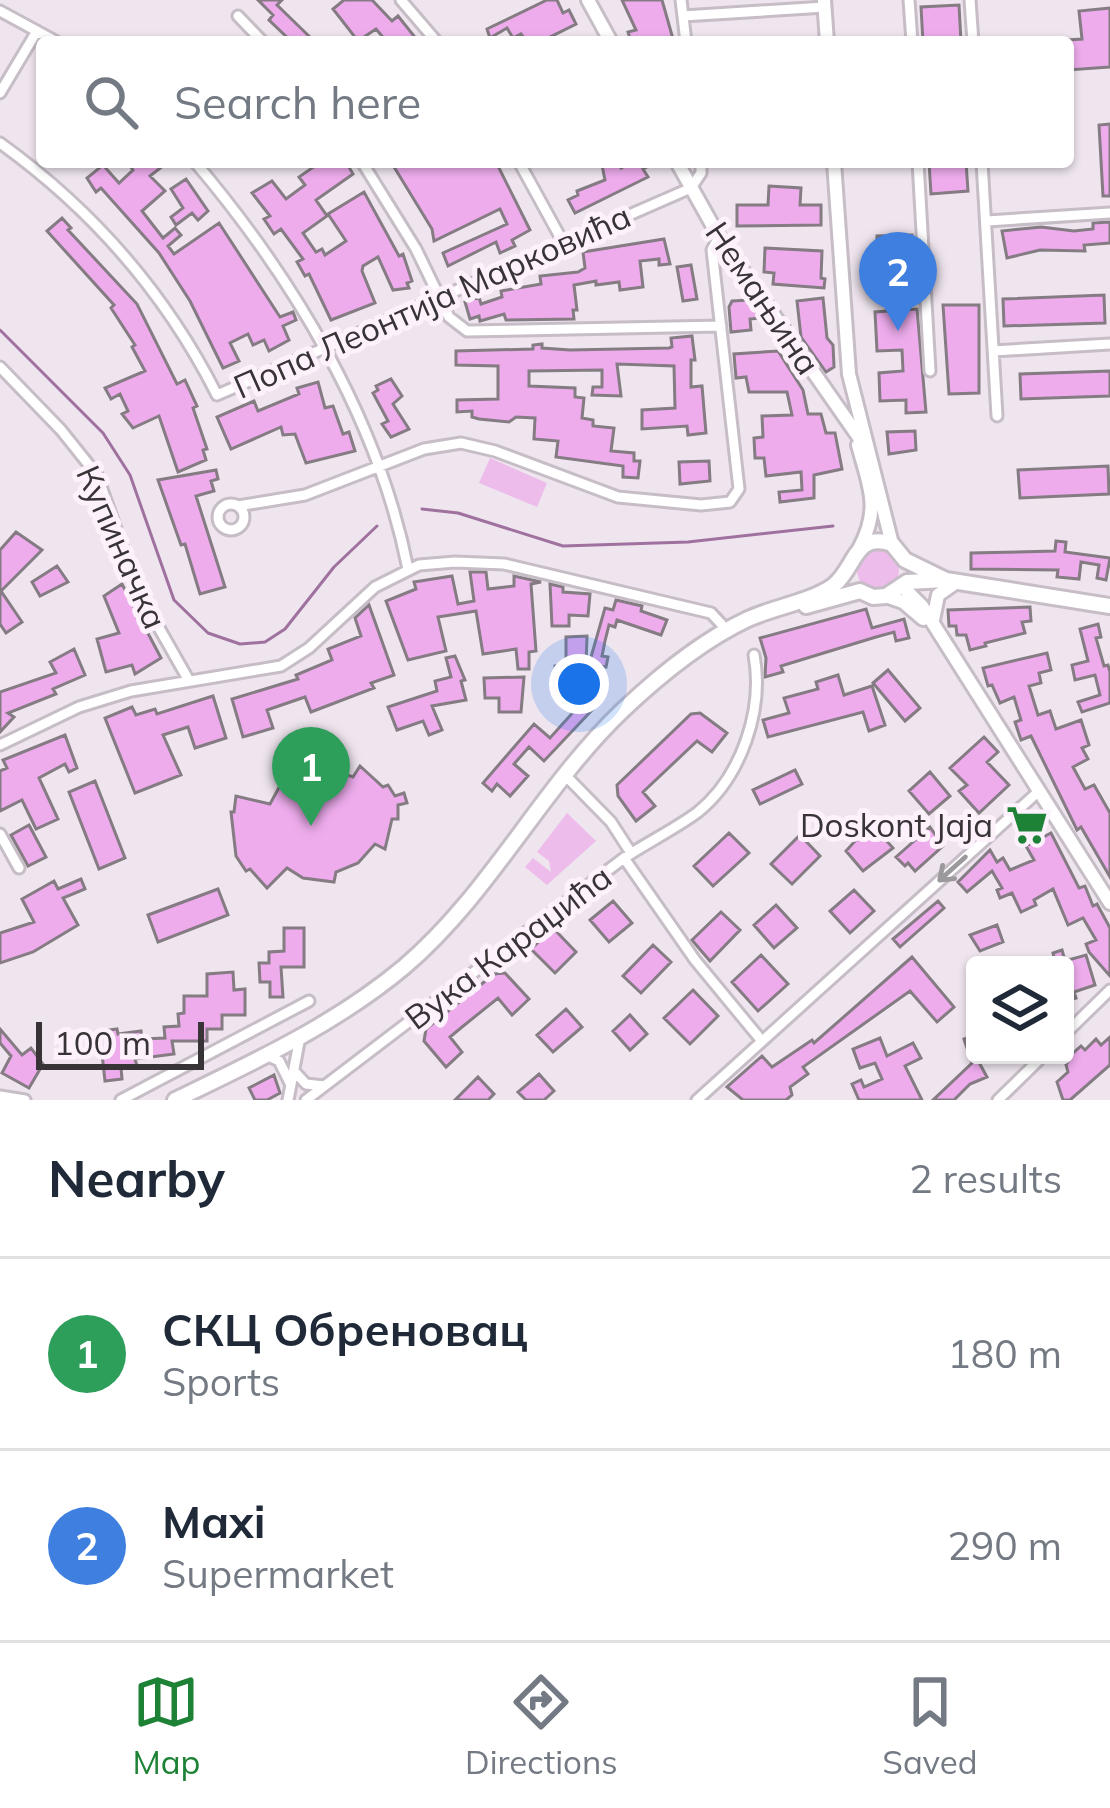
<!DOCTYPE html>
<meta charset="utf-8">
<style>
:root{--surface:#fff;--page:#f6f6f7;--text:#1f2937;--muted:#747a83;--line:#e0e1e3;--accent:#1e8236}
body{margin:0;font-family:Mulish,sans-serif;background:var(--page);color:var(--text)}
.controls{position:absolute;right:36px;bottom:36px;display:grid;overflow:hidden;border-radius:12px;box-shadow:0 3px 9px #0004}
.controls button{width:108px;height:108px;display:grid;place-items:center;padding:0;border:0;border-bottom:3px solid var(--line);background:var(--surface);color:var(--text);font:60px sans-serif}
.scale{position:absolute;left:36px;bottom:30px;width:168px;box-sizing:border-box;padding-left:12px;border:6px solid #373337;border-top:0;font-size:33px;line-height:42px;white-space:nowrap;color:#373337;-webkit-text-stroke:9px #fdf2fc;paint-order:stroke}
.you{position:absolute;left:579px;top:684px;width:42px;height:42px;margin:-30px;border:9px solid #fff;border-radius:50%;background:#1a73e8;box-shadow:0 0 0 18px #1a73e833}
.badge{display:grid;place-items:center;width:78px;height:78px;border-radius:50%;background:var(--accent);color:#fff;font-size:39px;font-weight:700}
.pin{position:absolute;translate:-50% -99px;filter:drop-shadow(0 3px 6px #0008)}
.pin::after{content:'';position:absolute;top:63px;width:42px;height:36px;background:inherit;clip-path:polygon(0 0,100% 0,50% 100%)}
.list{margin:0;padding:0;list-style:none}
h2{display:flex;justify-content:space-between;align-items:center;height:156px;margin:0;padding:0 48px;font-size:51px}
h2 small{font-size:39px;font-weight:400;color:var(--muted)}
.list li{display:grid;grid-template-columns:78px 1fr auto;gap:36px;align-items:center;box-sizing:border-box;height:192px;padding:0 48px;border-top:3px solid var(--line)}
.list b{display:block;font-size:45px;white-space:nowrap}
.list p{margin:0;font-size:39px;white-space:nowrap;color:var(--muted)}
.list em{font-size:39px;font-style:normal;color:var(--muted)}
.icon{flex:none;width:66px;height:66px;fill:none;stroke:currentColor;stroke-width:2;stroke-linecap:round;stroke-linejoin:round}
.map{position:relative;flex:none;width:1110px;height:1100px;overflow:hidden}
.search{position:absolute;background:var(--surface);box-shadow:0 3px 9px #0004;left:36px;right:36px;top:36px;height:132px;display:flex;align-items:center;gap:30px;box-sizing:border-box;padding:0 42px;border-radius:12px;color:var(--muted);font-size:45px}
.sheet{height:540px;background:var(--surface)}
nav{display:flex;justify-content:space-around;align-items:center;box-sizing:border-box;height:168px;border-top:3px solid var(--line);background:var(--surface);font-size:33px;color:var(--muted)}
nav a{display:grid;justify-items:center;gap:6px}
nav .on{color:var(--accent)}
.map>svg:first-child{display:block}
.green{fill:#edbceb}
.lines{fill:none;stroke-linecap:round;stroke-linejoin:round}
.stream{stroke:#9f719e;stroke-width:3}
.building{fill:#eeaced;stroke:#847b83;stroke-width:3}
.street-casing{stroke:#c6bdc6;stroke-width:15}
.secondary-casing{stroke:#c6bdc6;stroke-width:18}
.primary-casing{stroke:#c6bdc6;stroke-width:20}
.street{stroke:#fff;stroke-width:9}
.secondary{stroke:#fff;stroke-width:12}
.primary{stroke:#fff;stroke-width:14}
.oneway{stroke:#9b999b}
.labels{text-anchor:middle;stroke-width:10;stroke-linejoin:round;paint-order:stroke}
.street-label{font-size:33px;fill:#373337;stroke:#fdf2fc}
.poi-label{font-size:33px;fill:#373337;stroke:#fdf2fc;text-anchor:end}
</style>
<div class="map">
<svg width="1110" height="1100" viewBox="0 0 1110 1100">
<rect width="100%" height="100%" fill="#efe5ef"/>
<path class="green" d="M490 458 547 483 537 507 479 483Z
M857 570a21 21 0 1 1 42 0a21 21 0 1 1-42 0Z
M567 813 596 841 547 885 525 867 533 858 551 872 549 861 537 852Z"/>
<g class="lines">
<path class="stream" d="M0 330 103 433 130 475 174 600 208 633 240 644 265 642 285 629 334 567 377 526
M422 509 458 513 563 546 688 542 833 526"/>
</g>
<path class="building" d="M258 0H282L277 5 315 42H292L269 20 273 15Z
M344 0H372L392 21 398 16 414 36 407 42H387L376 29 358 41 333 9Z
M547 0H557L563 13 569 10 576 24 540 42H527L521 34 513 38 507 28 490 38 487 29Z
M622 0H662L673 39 631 42 628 32 636 30Z
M959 5 961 42H923L921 7Z
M1110 8V67L1068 70V40L1082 39 1079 11Z
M1110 124V196H1103L1099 125Z
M127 162H168L150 176 165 191 142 211 163 238 175 228 181 235 168 246 174 254 219 223 280 317 293 312 296 320 283 326 289 340 269 351 264 340 253 345 248 334 230 343 239 361 223 368 190 301 159 253 101 188 96 192 87 178 103 165 119 183 133 170Z
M312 162H346L353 174 316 200 327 216 303 233 316 252 322 249 325 255 346 241 328 214 364 192 399 256 403 254 412 281 407 283 409 288 393 290 378 257 363 266 362 271 375 303 331 320 309 274 305 276 297 262 303 259 281 229 274 234 264 219 270 216 252 193 272 181 286 199 305 185 299 177 315 166Z
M391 162H496L530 230 512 240 515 246 500 253 496 242 448 266 443 253 507 224 500 209 434 241 432 229Z
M608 162H618L621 168 634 162H657L643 169 648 177 575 213 568 200 578 195 577 191 605 180 602 165Z
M929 162H966L968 191 931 194Z
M186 179 208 211 198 220 192 213 176 225 171 217 183 208 171 189Z
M769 186 801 188 800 205H821V225L737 226V205H768Z
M62 218 71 228 68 230 137 304 177 384 185 380 197 406 193 408 207 449 203 450 206 460 178 472 159 416 133 428 122 414 128 411 120 394 111 399 105 388 145 371 132 347 135 345 111 308 114 305 47 231Z
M1110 222V243L1084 245 1085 251 1040 250 1007 258 1002 231 1041 227 1074 231 1093 229V223Z
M912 235 913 272H877V236Z
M664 239 670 264 659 265V259L640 261 643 287 620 290 619 282 596 285V281L574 285 577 310H573L574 319 506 320 504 314 480 321 479 316 470 319 465 302 479 297 481 304 502 297 501 291 541 284 540 276 578 272 585 268 583 252Z
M765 248 822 251 821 278 825 279 824 288 773 284 774 273 764 272Z
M691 265 697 299 683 301 677 267Z
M1104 295 1105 323 1004 326 1003 299Z
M823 298 827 338 833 345 834 367 826 372 801 337 797 301Z
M750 300 760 318 750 319 751 330 731 332 729 307 732 301Z
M943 305H979V393L949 394Z
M917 309 926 412 906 413V400L880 401 879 373 903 371 902 350 877 351 875 312Z
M692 336 695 360H691V387L702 386 706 433 688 435 687 426 642 429V410L675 408 674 366 617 364 621 396 592 395 593 387H602V370L529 371V386L575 388V397L584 398 582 418 593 420V426L614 428 611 451 634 453V461H640L638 478 623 477V466L556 457 558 441 534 439 535 418 516 417 509 422 479 419 472 417V411L457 412V400L498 399V366L456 365V351L533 349V345L542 344V348L570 350 669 348 672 347 671 338Z
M778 351 803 390 808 414H821L826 433H835L842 469 814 475V498L780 502 779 492 802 490 801 472 766 476 764 458H755L754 438 763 437 762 416 792 415 787 392H749L746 377 736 378 734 354Z
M1110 371V396L1021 399 1020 374Z
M391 379 402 396 393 404 409 429 391 437 382 424 388 421 373 393 378 390 376 386Z
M318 382 325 408 333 406 343 434 349 432 355 451 306 463 295 434 283 435 281 427 231 449 217 417 254 401 258 411 299 394 297 388Z
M915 431 916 450 889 454 887 432Z
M709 461 710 481 680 484 679 462Z
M1108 466 1109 494 1020 498 1018 470Z
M216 470 218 479 211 481 214 491 196 496 225 587 200 594 185 544 181 545 158 480Z
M16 532 42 550 1 591 22 622 6 633 0 624V550Z
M1056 541 1066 542 1065 552 1110 558 1106 580 1097 578 1099 565 1081 562 1079 579 1057 577 1058 570 971 569V553L1055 551Z
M57 566 68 582 40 596 32 582Z
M470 572H486L488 589 514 586V576L541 582 531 584 536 651 529 652V669H518L516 649 483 654 476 611 438 617 446 651 408 660 386 601 416 589 414 582 452 576 458 604 474 601Z
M122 584 161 658 135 674 132 665 106 672 97 639 119 633 104 596Z
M550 584 563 587V592L590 594 588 616 569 615V626H552Z
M616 600 642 606 641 611 667 620 661 635 617 620 615 627 609 625 605 641 602 656 608 657 606 667 589 664 605 608 613 610Z
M369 605 394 675 371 683 374 688 311 712 305 697 267 710 273 728 243 737 232 699 298 679 296 675 332 660 328 649 361 636 355 618Z
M1030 607 1031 621 1022 622 1025 633 985 643 986 646 970 650 966 635H957L956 626H949L948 610Z
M866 609 872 628 904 619 909 638 896 641 894 632 876 637 781 666 783 672 765 677 766 658 760 638Z
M1098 624 1101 637 1096 638 1104 666 1108 665 1110 672V703L1082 712 1078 702 1100 695 1095 675 1075 680 1072 665 1088 661 1080 629Z
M587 636 586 663 579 680H555V666H566V637Z
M74 649 85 675 53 689 56 694 8 713 14 717 0 732V692L56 673 50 662Z
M1047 653 1051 670 1039 673 1041 683 1029 686 1038 715 1050 711 1056 729 1081 720 1089 745 1082 748 1088 759 1073 767 1085 789 1094 785 1110 813V877L1081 827 1077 830 1031 736 1021 740 1015 722 1021 720 1014 697 1000 703 992 685 988 686 983 668Z
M455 656 465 680 461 681 466 700 432 706 442 730 429 735 423 721 397 730 388 707 437 691 435 681 451 677 446 658Z
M888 670 920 708 905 721 873 683Z
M838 675 844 695 872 686 885 725 869 731 863 712 768 737 763 720 789 713 784 698 818 689 816 682Z
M524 677 521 712H499V698H485L484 678Z
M213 696 226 738 195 748 188 727 163 735 181 775 135 793 105 718 132 707 136 715 155 709 157 714Z
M585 699 595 707 544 761 529 747 514 764 528 776 510 796 497 784 492 791 483 783 534 724 550 738Z
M700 713 727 733 712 752 697 741 643 792 655 806 636 821 618 796 617 785 691 714Z
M65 735 77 768 69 772 65 764 39 778 58 819 36 829 22 800 0 811V771L7 768 3 760Z
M984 737 998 752 987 762 1009 785 979 813 959 791 967 785 950 768Z
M300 766 308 775 339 772 353 777 360 766 383 787 388 785 395 796 404 793 407 803 398 805V819H392L385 849 375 844 358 863 336 872 334 882 303 878 287 868 267 888 250 869 246 871 236 856 231 812H234L236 796 270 804 282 782Z
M795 770 802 784 760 804 753 790Z
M930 772 950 796 929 814 909 791Z
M95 781 125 858 99 869 69 792Z
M29 825 46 857 28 866 11 835Z
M874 827 893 848 863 871 846 851 866 829Z
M930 827 943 846 915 871 908 863 905 866 896 857Z
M729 833 749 853 713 886 694 866Z
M1051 833 1079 888 1085 886 1093 906 1097 904 1110 928V976L1089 952 1086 944 1096 940 1083 918 1068 925 1053 889 1034 900 1036 905 1021 912 1012 893 1000 898 997 890 1002 888 992 871 967 892 958 882 990 850 997 862 1003 858 1010 870 1034 860 1026 846Z
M800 835 820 856 792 884 771 864Z
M81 879 85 889 63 898 78 925 33 952 0 963V933L34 922 22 899 54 881 58 889Z
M218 889 228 915 158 942 148 915Z
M854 890 874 911 850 933 830 911Z
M613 901 632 923 609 942 590 920Z
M938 901 944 908 900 947 893 939Z
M776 905 797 928 774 948 754 925Z
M721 912 740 930 710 961 692 940Z
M997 925 1003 942 980 951 970 935Z
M284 928H304V967H281L283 997H270V982H260L259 963H269V952L284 951Z
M553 928 576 952 555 973 531 949Z
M653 945 671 962 641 993 623 976Z
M1062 950 1065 961 1086 955 1095 985 1074 992 1076 998 1067 1001 1065 965H1056L1053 953Z
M761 955 788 984 758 1011 732 982Z
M912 957 954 1007 937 1022 910 991 803 1067 808 1074 790 1087 792 1095 786 1100H743L727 1087 762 1056 772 1067 812 1040 814 1043Z
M233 972 234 990 245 989V1015H222V1029H207V1041H172L174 1054 135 1059 137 1066 121 1068 122 1079 105 1081 102 1054 111 1053 109 1030 117 1029 118 1034 141 1031 142 1039 165 1038 164 1027 179 1026 178 1014 184 1013V996H207V974Z
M505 973 529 999 512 1015 498 998 462 1027 450 1037 462 1052 446 1067 424 1041 426 1029 494 974Z
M693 990 718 1016 690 1044 664 1018Z
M566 1009 582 1027 553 1052 537 1035Z
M630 1015 647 1034 630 1050 613 1031Z
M0 1029 22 1055 31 1048 43 1064 29 1088 2 1073 11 1056 0 1043Z
M975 1036V1055L987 1077 970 1084 954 1100H933L972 1063 964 1039Z
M1110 1037V1065L1070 1100H1063L1057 1082 1068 1072 1066 1065 1072 1054 1081 1046 1085 1050 1096 1039 1101 1045Z
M880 1038 887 1056 913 1043 921 1058 905 1066 922 1100H859L852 1084 861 1080 864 1087 882 1079 875 1063 860 1068 853 1049Z
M539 1074 554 1091 544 1100H526L518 1092Z
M274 1075 280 1093 267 1100H255L249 1088Z
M478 1077 494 1094 488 1100H455Z"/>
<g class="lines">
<g class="street-casing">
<path id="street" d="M401 0 437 42
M681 0 686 42
M909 0 912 42
M970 0 973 42
M0 11 57 42
M238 16 263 42
M683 16 825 7
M0 93 37 31
M0 143C93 210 165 292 217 395L691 188 701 173V162
M195 162C293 278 378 418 408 569
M362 162 416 249 449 317 467 331 721 326
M519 162 564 244
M918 162 930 371
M982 162 997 416
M987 221 1110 213
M993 351 1110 344
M0 367 61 430 97 475 138 591 188 679
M218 517a13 13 0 1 1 26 0a13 13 0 1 1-26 0Z
M238 506 305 495 424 449 461 443 495 451 618 497 701 505 730 502 739 489 712 250 719 237
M0 745 79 707 131 691 281 666 309 648 375 587 419 565 455 562 504 564 711 613 726 629
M564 774 611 822 631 853
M0 834 19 868
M624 858C648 842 675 829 698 812 742 776 764 709 754 655
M1065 1034 1110 990
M266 1055 279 1061 291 1085
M294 1071 306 1084 324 1086
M0 1096 25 1100
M121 1100 309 1001
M288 1100 300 1037
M306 1100 624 858 695 960 761 1040
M697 1100 1039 791
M998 1100 1044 1055"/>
</g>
<g class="secondary-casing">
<path id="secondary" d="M588 0 611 42
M824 0 827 42
M677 162 719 237 865 446
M834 162 849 374 892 544
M858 445C869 486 881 507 860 547
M901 585 922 606 1110 903
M886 596 903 602 923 619
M933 620 938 595 958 581"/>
</g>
<g class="primary-casing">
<path id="primary" d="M806 606 860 591 873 597 886 596 907 582 946 580 1110 606
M175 1100C254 1062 336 1024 404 967 491 893 541 788 623 710 660 675 701 641 748 619 774 607 810 602 833 586 856 568 854 531 892 544L905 560 946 580"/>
</g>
<use href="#street" class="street"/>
<use href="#secondary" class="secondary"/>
<use href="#primary" class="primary"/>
</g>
<defs><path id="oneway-shaft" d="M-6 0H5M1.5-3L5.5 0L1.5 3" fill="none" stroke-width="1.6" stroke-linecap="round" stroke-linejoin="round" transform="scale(3)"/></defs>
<use class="oneway" href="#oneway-shaft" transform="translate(952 869) rotate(138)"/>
<defs>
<g id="supermarket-bare" transform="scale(3.24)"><path d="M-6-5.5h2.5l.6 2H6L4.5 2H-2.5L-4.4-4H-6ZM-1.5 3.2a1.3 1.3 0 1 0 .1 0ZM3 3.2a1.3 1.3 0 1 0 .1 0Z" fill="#1e8236" stroke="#fdf2fc" stroke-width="2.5" paint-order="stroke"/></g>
</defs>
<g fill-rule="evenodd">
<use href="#supermarket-bare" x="1027" y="825"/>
</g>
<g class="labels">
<g class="street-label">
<text transform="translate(763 298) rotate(56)" y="12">Немањина</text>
<text transform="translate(432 301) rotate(-24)" y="12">Попа Леонтија Марковића</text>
<text transform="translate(122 547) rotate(66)" y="12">Купиначка</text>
<text transform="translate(508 947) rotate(-37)" y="12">Вука Караџића</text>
</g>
<g class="poi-label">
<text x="993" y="837">Doskont Jaja</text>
</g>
</g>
</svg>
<div class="controls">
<button><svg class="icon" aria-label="layers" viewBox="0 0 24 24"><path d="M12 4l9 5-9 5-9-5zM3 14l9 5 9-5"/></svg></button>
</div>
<div class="scale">100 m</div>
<div class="you"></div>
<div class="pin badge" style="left:311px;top:826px;background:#2e9e5b">1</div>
<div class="pin badge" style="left:898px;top:331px;background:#3f7fe0">2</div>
<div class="search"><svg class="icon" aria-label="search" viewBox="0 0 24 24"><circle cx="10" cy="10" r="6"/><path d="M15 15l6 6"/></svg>Search here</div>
</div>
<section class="sheet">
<h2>Nearby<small>2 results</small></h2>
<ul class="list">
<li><span class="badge" style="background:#2e9e5b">1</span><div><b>СКЦ Обреновац</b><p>Sports</p></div><em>180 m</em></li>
<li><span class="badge" style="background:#3f7fe0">2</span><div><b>Maxi</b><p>Supermarket</p></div><em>290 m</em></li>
</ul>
</section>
<nav>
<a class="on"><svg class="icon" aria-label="map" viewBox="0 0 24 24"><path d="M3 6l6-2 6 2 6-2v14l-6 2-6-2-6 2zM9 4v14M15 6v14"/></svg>Map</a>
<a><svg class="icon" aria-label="directions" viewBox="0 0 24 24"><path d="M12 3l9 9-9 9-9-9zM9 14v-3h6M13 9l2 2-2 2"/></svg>Directions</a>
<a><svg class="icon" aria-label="saved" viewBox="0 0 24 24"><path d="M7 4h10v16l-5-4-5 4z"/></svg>Saved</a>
</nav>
